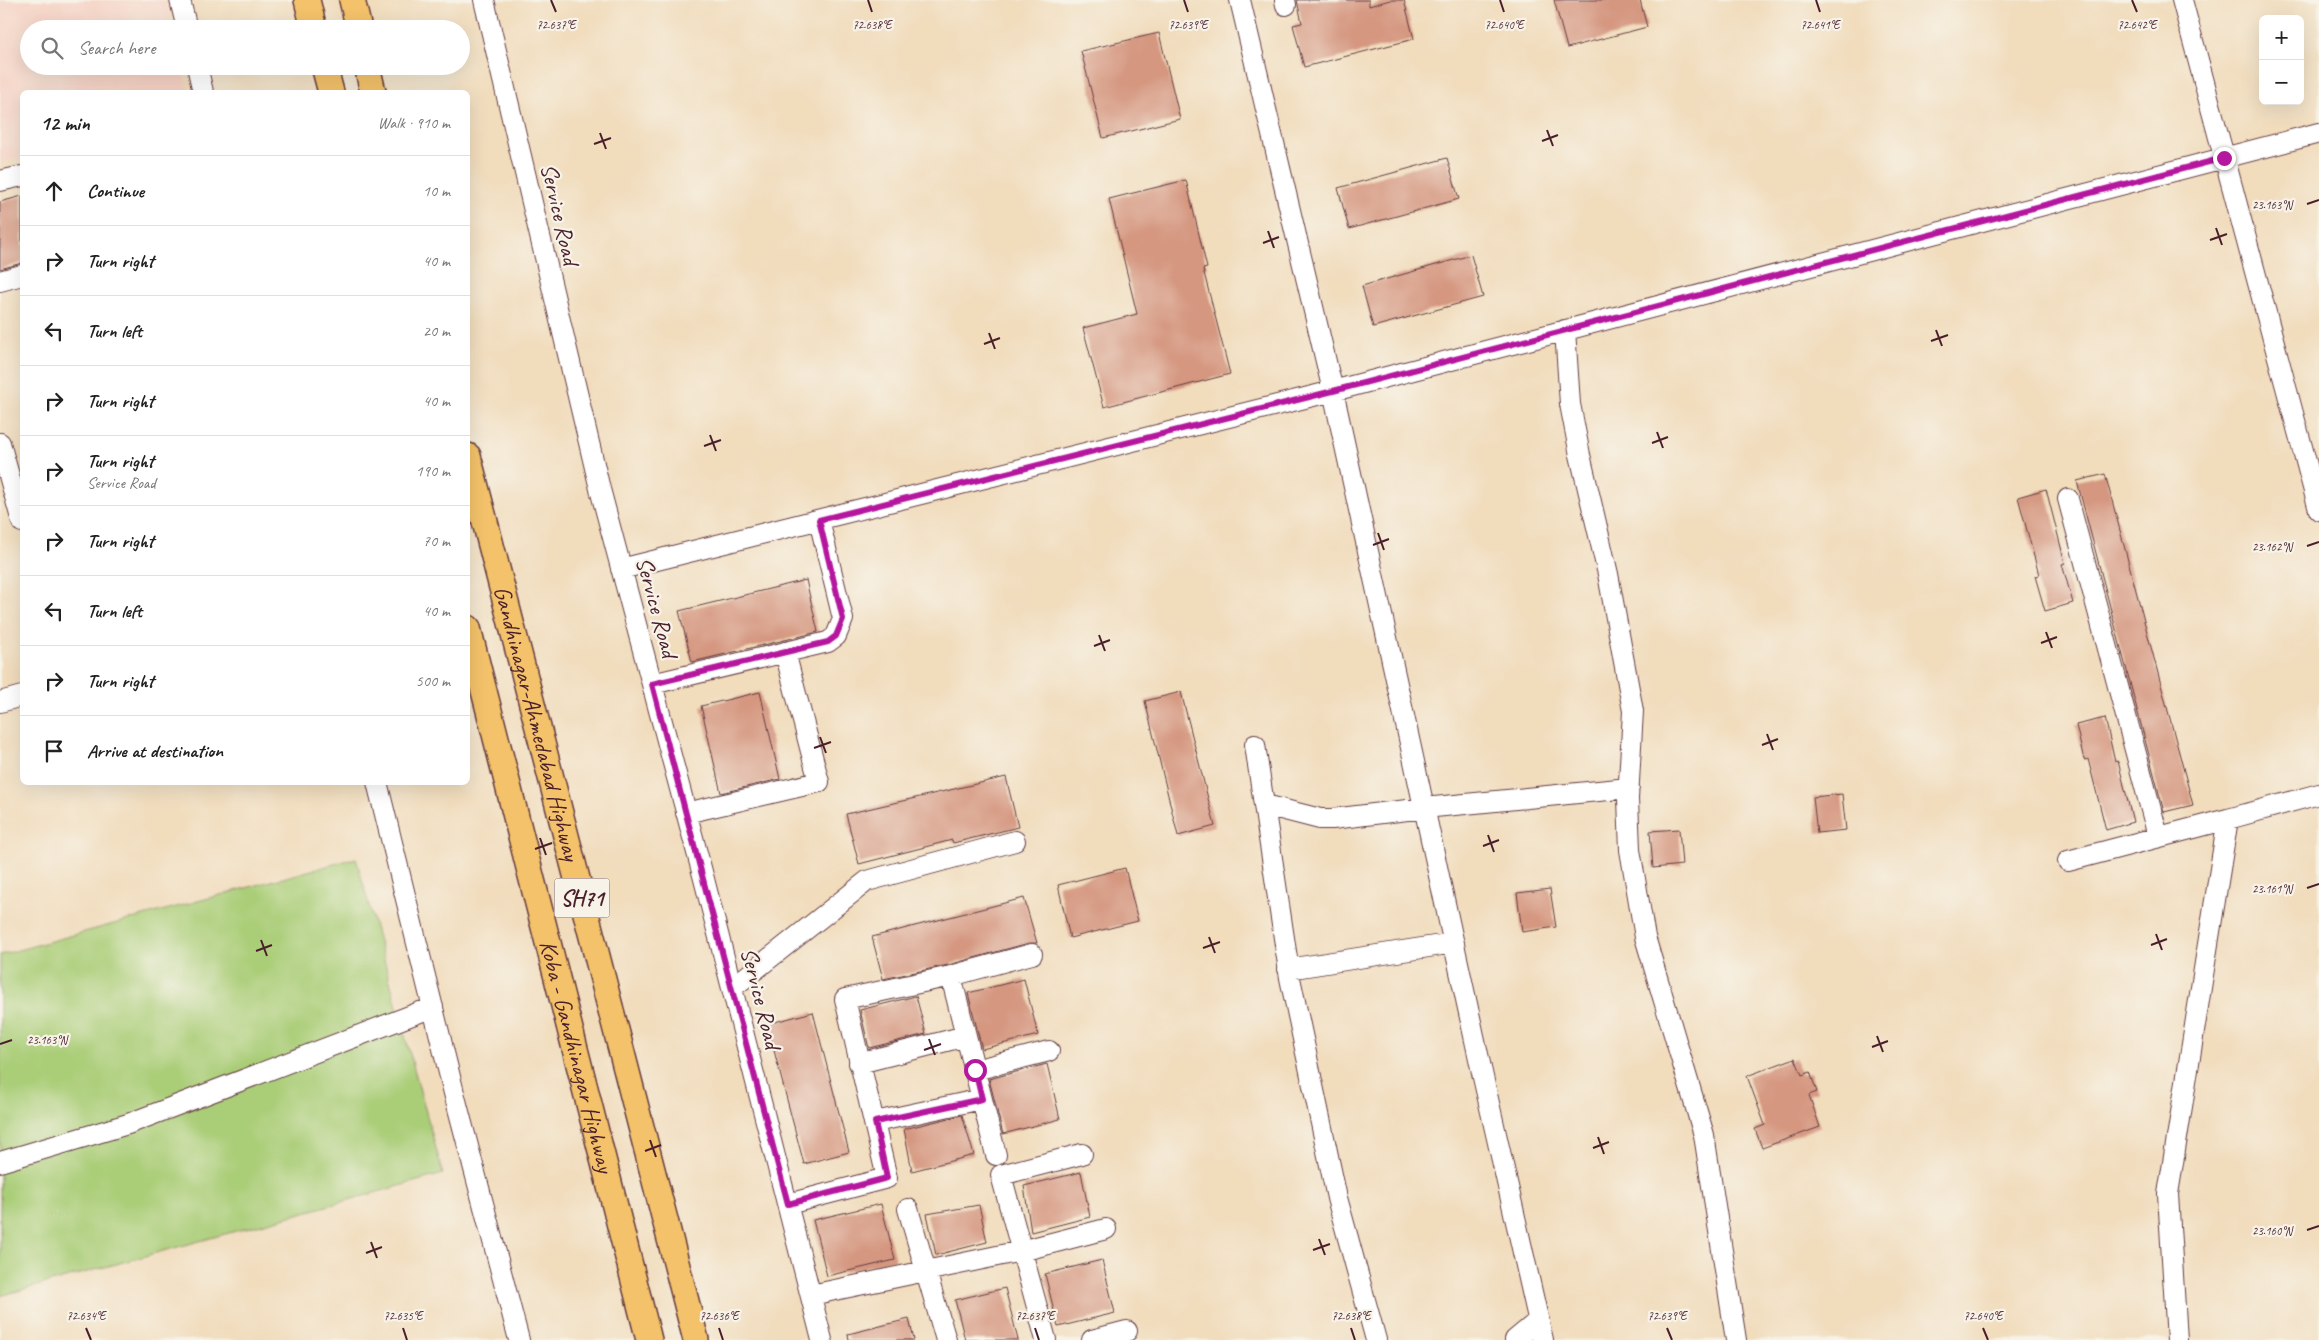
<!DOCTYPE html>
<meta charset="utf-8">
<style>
:root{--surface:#fff;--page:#f2f2f2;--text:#222;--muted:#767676;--line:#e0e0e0}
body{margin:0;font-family:Caveat,sans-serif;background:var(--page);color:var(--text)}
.controls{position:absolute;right:15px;top:15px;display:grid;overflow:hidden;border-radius:8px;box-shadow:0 5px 20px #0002}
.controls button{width:45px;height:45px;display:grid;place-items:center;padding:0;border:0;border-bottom:1px solid var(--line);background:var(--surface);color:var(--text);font:25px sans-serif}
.stop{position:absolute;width:15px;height:15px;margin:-11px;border:4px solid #b5179e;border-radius:50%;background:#fff}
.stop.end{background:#b5179e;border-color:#fff;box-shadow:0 1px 5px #0008}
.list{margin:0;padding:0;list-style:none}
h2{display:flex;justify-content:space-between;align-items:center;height:65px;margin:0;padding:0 20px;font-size:21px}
h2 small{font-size:16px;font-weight:400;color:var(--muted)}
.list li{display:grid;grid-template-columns:32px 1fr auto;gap:15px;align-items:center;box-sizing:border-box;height:70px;padding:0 20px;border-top:1px solid var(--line)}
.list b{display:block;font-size:19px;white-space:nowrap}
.list p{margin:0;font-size:16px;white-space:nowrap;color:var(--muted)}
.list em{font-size:16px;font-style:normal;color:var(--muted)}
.icon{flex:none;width:28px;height:28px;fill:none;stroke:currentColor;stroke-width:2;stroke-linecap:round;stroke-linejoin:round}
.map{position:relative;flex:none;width:2319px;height:1340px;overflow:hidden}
.search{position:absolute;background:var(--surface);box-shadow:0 5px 20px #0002;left:20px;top:20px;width:450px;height:55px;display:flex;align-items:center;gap:12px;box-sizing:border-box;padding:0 18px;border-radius:28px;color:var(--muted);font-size:19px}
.panel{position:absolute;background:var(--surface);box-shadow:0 5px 20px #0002;left:20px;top:90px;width:450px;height:695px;border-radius:8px}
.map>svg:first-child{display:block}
.built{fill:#f6d2c4}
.green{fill:#aace78;stroke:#7a7652}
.building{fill:#d59780}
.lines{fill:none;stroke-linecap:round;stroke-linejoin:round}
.minor-casing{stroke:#633b41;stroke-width:22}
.major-casing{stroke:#633b41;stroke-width:28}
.minor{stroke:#fff;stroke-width:20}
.major{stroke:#f3c26a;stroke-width:25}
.route{stroke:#b5179e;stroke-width:6}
.ticks{fill:none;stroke:#4a1f2b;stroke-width:2}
.labels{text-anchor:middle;stroke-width:4.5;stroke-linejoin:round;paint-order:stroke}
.shield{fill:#f7f3e8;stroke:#7e5f64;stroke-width:1}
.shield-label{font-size:22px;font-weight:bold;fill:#4a1f2b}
.street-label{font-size:24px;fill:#4a1f2b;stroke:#f7f3e8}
.ticks-label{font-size:12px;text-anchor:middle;fill:#4a1f2b;stroke:#f7f3e8;stroke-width:4.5;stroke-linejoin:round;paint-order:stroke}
</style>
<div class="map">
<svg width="2319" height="1340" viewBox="0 0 2319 1340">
<rect width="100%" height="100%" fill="#f7f3e8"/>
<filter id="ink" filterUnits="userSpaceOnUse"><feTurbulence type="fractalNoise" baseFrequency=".02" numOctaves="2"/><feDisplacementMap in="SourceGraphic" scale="10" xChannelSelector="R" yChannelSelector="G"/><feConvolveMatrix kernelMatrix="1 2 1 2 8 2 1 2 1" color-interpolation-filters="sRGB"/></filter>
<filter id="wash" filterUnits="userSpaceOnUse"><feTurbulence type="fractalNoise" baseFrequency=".0096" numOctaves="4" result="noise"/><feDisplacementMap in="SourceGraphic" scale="20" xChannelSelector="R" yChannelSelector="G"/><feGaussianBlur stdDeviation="1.12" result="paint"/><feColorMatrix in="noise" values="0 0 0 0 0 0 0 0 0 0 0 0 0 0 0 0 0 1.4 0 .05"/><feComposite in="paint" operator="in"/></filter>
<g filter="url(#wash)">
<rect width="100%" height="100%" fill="#f1dcbc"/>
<path class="built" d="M0 0H166L173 29H29V66H182L188 92H22V158L0 163Z"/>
<path class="green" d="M356 858 443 1174 0 1296V955Z"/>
<g id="blocks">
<path class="building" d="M1297 0H1369V6L1390 0H1404L1414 39 1304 67 1293 25 1302 23Z
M1554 0H1640L1647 27 1567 48Z
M1159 33 1180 119 1103 138 1081 51Z
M1447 158 1459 199 1349 229 1338 188Z
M1186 180 1207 268 1203 269 1230 374 1104 407 1083 328 1137 314 1109 199Z
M22 196V263L0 269V202Z
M1471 255 1483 297 1373 327 1362 286Z
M2105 474 2193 805 2164 812 2077 481Z
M2046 489 2065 563 2062 564 2073 603 2045 611 2035 576 2039 575 2018 497Z
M806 580 818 632 692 662 679 611Z
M760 692 780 779 721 793 701 706Z
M1181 692 1215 826 1178 836 1145 701Z
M2105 718 2115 762 2118 761 2133 822 2106 830 2088 759 2084 760 2076 725Z
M1006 777 1018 827 953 843 952 840 859 864 846 814Z
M1842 794 1846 830 1817 833 1813 797Z
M1679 829 1682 865 1653 868 1650 831Z
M1125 868 1138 921 1070 938 1058 885Z
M1550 889 1556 927 1522 932 1517 893Z
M1024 898 1037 943H1029L948 965 883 979 872 937Z
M1024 979 1038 1035 982 1049 968 993Z
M916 996 926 1034 869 1048 860 1010Z
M813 1012 849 1152 804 1164 767 1024Z
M1795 1058 1802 1075 1810 1072 1817 1092 1809 1095 1820 1127 1762 1148 1755 1129 1765 1125 1747 1076Z
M1047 1064 1060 1119 1003 1134 989 1079Z
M962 1115 974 1155 912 1171 904 1129Z
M1081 1172 1090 1217 1031 1232 1024 1186Z
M881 1204 895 1260 827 1276 813 1220Z
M979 1205 987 1242 936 1255 927 1214Z
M1102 1260 1115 1313 1058 1327 1045 1274Z
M1005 1288 1018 1340H965L955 1300Z
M909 1319 914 1340H849L848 1334Z"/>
</g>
</g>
<g filter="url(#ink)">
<use href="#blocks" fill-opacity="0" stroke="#633b41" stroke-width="1"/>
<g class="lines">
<g class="minor-casing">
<path id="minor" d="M180 0 187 29
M484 0 600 489 704 879 822 1340
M1240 0 1333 391 1483 1077 1543 1340
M1285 0 1286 5
M2182 0 2319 510
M197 66 203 92
M0 181 22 176
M0 281 22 275
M1565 330 1570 404 1580 455 1608 574 1633 711 1628 799 1630 850 1645 937 1704 1135 1736 1340
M0 443 22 522
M2068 499 2158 836
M621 569 1333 391 2319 133
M652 684 828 642 836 636 843 619 819 520
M0 702 22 696
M1255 745 1290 978 1337 1198 1376 1340
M377 782 454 1093 519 1340
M1265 805 1320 819H1332L1424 808 1629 788
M686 813 819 782 785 652
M2068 861 2228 819
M1288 969 1454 943
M951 976 1032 954
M732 988 867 881 1015 841
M859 1063 966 1036
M975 1070 1049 1051
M875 1122 982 1099
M0 1162 128 1124 433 1007
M788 1204 887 1178 845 999 951 976 996 1155
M908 1209 946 1340
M811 1295 1021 1251 1106 1229
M1046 1340 1001 1175 1082 1154
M1092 1340 1127 1331
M1515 1340 1539 1320
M2177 1340 2168 1194 2228 819 2319 794"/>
</g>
<g class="major-casing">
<g id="major">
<path d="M307 0 314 29"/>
<path d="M352 0 359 29"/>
<path d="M324 66 331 92"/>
<path d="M367 66 373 92"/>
<path id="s1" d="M468 456 696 1340"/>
<path id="s2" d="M468 628 649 1340"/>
</g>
</g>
<use href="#minor" class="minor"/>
<use href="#major" class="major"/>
</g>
</g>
<g class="lines" filter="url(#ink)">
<path class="route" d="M975 1070 982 1099 875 1122 887 1178 788 1204 652 684 828 642 836 636 843 619 819 520 1333 391 2224 158"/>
</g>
<path class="ticks" d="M551 0 556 12M868 0 872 12M1184 0 1188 12M1500 0 1504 12M1816 0 1820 12M2132 0 2137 12M1547 130 1553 146M600 133 606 149M1542 141 1558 135M594 144 611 138M2307 204 2319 200M2216 228 2222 245M1268 231 1274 248M2210 240 2227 234M1263 243 1279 237M1936 330 1942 346M989 333 995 349M1931 341 1948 335M984 344 1000 338M1657 432 1663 448M710 435 716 451M1652 443 1668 437M704 446 721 440M1378 533 1384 550M1373 545 1389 539M2307 546 2319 542M2046 632 2052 648M1099 635 1105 651M2041 643 2057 637M1094 646 1110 640M1767 734 1773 750M820 737 826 753M1762 745 1778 739M814 748 831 742M1488 835 1494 852M540 838 546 855M1483 846 1499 840M535 849 552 843M2307 888 2319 884M2156 934 2162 950M1209 937 1215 953M261 940 267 956M2151 945 2167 939M1203 948 1220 942M256 951 272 945M1877 1036 1883 1052M929 1039 935 1055M0 1044 12 1040M1872 1047 1888 1041M924 1050 941 1044M1598 1137 1604 1154M650 1140 656 1157M1593 1148 1609 1142M645 1151 661 1145M2307 1230 2319 1226M1319 1239 1325 1255M371 1242 377 1258M1313 1250 1330 1244M366 1253 382 1247M86 1328 91 1340M403 1328 407 1340M719 1328 723 1340M1035 1328 1039 1340M1351 1328 1355 1340M1667 1328 1672 1340M1983 1328 1988 1340"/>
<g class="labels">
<rect class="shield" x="554.5" y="878.5" width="55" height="39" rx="4"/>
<g class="shield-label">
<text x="582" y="906">SH71</text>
</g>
<g class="street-label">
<text transform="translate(560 214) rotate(77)" y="8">Service Road</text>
<text transform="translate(657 607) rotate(75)" y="8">Service Road</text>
<text dy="8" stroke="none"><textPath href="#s1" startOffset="276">Gandhinagar-Ahmedabad Highway</textPath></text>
<text transform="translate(761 998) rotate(76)" y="8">Service Road</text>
<text dy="8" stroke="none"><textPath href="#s2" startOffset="442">Koba - Gandhinagar Highway</textPath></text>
</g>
</g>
<g class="ticks-label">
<text x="556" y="29">72.637°E</text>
<text x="1188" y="29">72.639°E</text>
<text x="1504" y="29">72.640°E</text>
<text x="1820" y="29">72.641°E</text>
<text x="872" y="29">72.638°E</text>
<text x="2137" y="29">72.642°E</text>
<text x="2272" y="209">23.163°N</text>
<text x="2272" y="551">23.162°N</text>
<text x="2272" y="893">23.161°N</text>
<text x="47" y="1044">23.163°N</text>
<text x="2272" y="1235">23.160°N</text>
<text x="86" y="1320">72.634°E</text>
<text x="403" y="1320">72.635°E</text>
<text x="719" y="1320">72.636°E</text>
<text x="1035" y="1320">72.637°E</text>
<text x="1351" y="1320">72.638°E</text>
<text x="1667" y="1320">72.639°E</text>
<text x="1983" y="1320">72.640°E</text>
</g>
</svg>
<div class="controls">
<button>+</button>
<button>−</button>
</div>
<div class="stop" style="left:975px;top:1070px"></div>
<div class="stop end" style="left:2224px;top:158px"></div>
<div class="search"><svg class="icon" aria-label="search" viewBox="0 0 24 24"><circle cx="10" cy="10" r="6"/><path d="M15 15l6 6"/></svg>Search here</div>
<section class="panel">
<h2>12 min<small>Walk · 910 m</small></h2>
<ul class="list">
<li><svg class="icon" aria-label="ahead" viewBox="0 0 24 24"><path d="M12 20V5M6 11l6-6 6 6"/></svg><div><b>Continue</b></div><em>10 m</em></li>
<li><svg class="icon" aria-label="right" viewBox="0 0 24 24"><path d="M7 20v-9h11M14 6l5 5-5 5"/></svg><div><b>Turn right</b></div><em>40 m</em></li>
<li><svg class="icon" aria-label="left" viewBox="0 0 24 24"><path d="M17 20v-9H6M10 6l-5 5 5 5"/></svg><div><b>Turn left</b></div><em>20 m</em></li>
<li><svg class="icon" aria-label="right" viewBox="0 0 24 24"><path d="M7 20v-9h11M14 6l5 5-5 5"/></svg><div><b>Turn right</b></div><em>40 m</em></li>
<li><svg class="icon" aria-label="right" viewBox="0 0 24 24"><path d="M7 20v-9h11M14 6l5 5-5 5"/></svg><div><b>Turn right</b><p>Service Road</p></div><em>190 m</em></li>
<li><svg class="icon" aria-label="right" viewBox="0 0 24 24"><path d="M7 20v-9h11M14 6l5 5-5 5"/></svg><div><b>Turn right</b></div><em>70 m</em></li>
<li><svg class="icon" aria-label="left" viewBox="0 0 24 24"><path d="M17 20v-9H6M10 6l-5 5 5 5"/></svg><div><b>Turn left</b></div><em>40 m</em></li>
<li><svg class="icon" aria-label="right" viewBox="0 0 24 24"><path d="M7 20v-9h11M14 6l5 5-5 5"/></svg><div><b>Turn right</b></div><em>500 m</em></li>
<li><svg class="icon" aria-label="arrive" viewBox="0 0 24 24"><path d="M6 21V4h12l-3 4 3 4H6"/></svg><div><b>Arrive at destination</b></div></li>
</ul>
</section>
</div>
